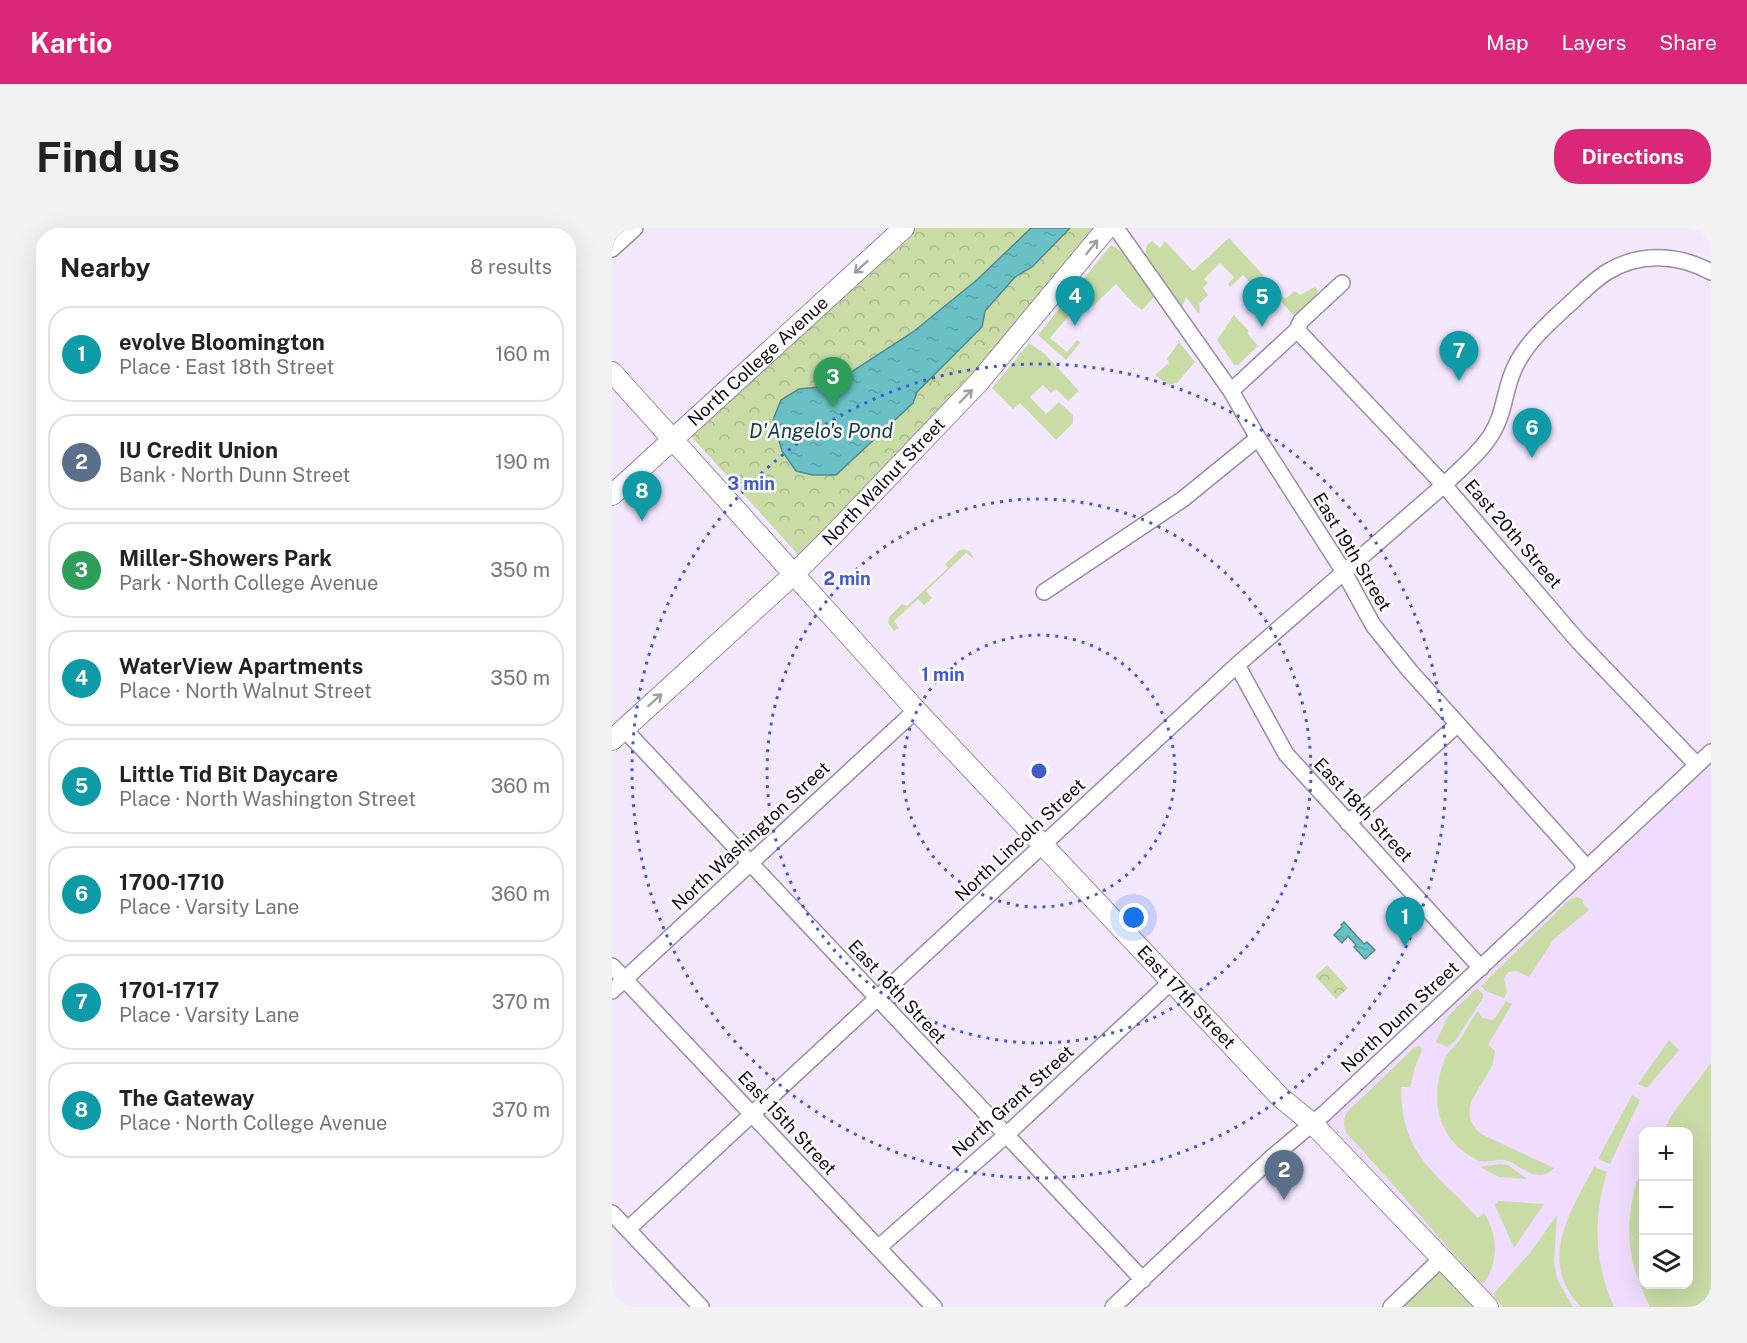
<!DOCTYPE html>
<meta charset="utf-8">
<style>
:root{--surface:#fff;--page:#f2f2f2;--text:#222;--muted:#767676;--line:#e0e0e0;--accent:#db2777}
body{margin:0;font-family:"Public Sans",sans-serif;background:var(--page);color:var(--text)}
.controls{position:absolute;right:18px;bottom:18px;display:grid;overflow:hidden;border-radius:12px;box-shadow:0 6px 24px #0002}
.controls button{width:54px;height:54px;display:grid;place-items:center;padding:0;border:0;border-bottom:2px solid var(--line);background:var(--surface);color:var(--text);font:30px sans-serif}
.you{position:absolute;left:522px;top:690px;width:21px;height:21px;margin:-15px;border:4px solid #fff;border-radius:50%;background:#1a73e8;box-shadow:0 0 0 9px #1a73e833}
.badge{display:grid;place-items:center;width:39px;height:39px;border-radius:50%;background:var(--accent);color:#fff;font-size:20px;font-weight:700}
.pin{position:absolute;translate:-50% -50px;filter:drop-shadow(0 2px 3px #0008)}
.pin::after{content:'';position:absolute;top:32px;width:21px;height:18px;background:inherit;clip-path:polygon(0 0,100% 0,50% 100%)}
.list{margin:0;padding:0;list-style:none}
h2{display:flex;justify-content:space-between;align-items:center;height:78px;margin:0;padding:0 24px;font-size:26px}
h2 small{font-size:20px;font-weight:400;color:var(--muted)}
.list li{display:grid;grid-template-columns:39px 1fr auto;gap:18px;align-items:center;box-sizing:border-box;height:96px;margin:0 12px 12px;padding:0 12px;border:2px solid var(--line);border-radius:24px}
.list b{display:block;font-size:22px;white-space:nowrap}
.list p{margin:0;font-size:20px;white-space:nowrap;color:var(--muted)}
.list em{font-size:20px;font-style:normal;color:var(--muted)}
.icon{flex:none;width:33px;height:33px;fill:none;stroke:currentColor;stroke-width:2;stroke-linecap:round;stroke-linejoin:round}
.map{position:relative;flex:none;width:1099px;height:1079px;overflow:hidden;border-radius:24px}
header{display:flex;align-items:center;gap:36px;box-sizing:border-box;height:84px;padding:0 30px;background:var(--accent);color:#fff}
header strong{font-size:28px}
nav{display:flex;gap:33px;margin-inline-start:auto;font-size:21px}
.intro{display:flex;align-items:center;justify-content:space-between;box-sizing:border-box;height:144px;padding:0 36px}
h1{margin:0;font-size:42px}
.button{padding:15px 27px;border-radius:24px;background:var(--accent);color:#fff;font-size:21px;font-weight:700}
main{display:flex;gap:36px;padding:0 36px}
aside{flex:1;background:var(--surface);border-radius:24px;box-shadow:0 6px 24px #0002}
.map>svg:first-child{display:block}
.built{fill:#efdcfe;fill-rule:evenodd}
.grass{fill:#c9dca6}
.forest{fill:url(#forest-crowns)}
.water{fill:url(#water-ripples);stroke:#4f8b91;stroke-width:1.5}
.lines{fill:none;stroke-linecap:round;stroke-linejoin:round}
.minor-casing{stroke:#9a8ca5;stroke-width:18}
.major-casing{stroke:#9a8ca5;stroke-width:22}
.minor{stroke:#fff;stroke-width:15}
.major{stroke:#fff;stroke-width:20}
.oneway{stroke:#a09ea1}
.ring{fill:none;stroke:#445bcf;stroke-width:3;stroke-dasharray:3 6}
.labels{text-anchor:middle;stroke-width:5;stroke-linejoin:round;paint-order:stroke}
.street-label{font-size:18px;fill:#120d15;stroke:#fbfbfb}
.water-label{font-size:20px;font-style:italic;fill:#174043;stroke:#fbfbfb}
.centre{fill:#445bcf;stroke:#fbfbfb;stroke-width:3}
.ring-label{font-size:18px;text-anchor:middle;font-weight:bold;fill:#445bcf;stroke:#fbfbfb;stroke-width:5;stroke-linejoin:round;paint-order:stroke}
</style>
<header>
<strong>Kartio</strong>
<nav><a>Map</a><a>Layers</a><a>Share</a></nav>
</header>
<div class="intro"><h1>Find us</h1><a class="button">Directions</a></div>
<main>
<aside>
<h2>Nearby<small>8 results</small></h2>
<ul class="list">
<li><span class="badge" style="background:#0f9aa8">1</span><div><b>evolve Bloomington</b><p>Place · East 18th Street</p></div><em>160 m</em></li>
<li><span class="badge" style="background:#5c6f8a">2</span><div><b>IU Credit Union</b><p>Bank · North Dunn Street</p></div><em>190 m</em></li>
<li><span class="badge" style="background:#2e9e5b">3</span><div><b>Miller-Showers Park</b><p>Park · North College Avenue</p></div><em>350 m</em></li>
<li><span class="badge" style="background:#0f9aa8">4</span><div><b>WaterView Apartments</b><p>Place · North Walnut Street</p></div><em>350 m</em></li>
<li><span class="badge" style="background:#0f9aa8">5</span><div><b>Little Tid Bit Daycare</b><p>Place · North Washington Street</p></div><em>360 m</em></li>
<li><span class="badge" style="background:#0f9aa8">6</span><div><b>1700-1710</b><p>Place · Varsity Lane</p></div><em>360 m</em></li>
<li><span class="badge" style="background:#0f9aa8">7</span><div><b>1701-1717</b><p>Place · Varsity Lane</p></div><em>370 m</em></li>
<li><span class="badge" style="background:#0f9aa8">8</span><div><b>The Gateway</b><p>Place · North College Avenue</p></div><em>370 m</em></li>
</ul>
</aside>
<div class="map">
<svg width="1099" height="1079" viewBox="0 0 1099 1079">
<defs>
<pattern id="forest-crowns" width="20" height="18" patternUnits="userSpaceOnUse" patternTransform="scale(1.5)"><rect width="20" height="18" fill="#c9dca6"/><path d="M2 6a3 3 0 1 1 6 0M12 15a3 3 0 1 1 6 0" fill="none" stroke="#acbc8e"/></pattern>
<pattern id="water-ripples" width="26" height="14" patternUnits="userSpaceOnUse" patternTransform="scale(1.5)"><rect width="26" height="14" fill="#69c1c6"/><path d="M2 4q2-2 4 0t4 0M15 11q2-2 4 0t4 0" fill="none" stroke="#5aa5a9"/></pattern>
</defs>
<rect width="100%" height="100%" fill="#f4e8fe"/>
<path class="built" d="M1099 536V1079H786L837 1030 710 895ZM1032 904H1076V1056H1032Z"/>
<path class="grass" d="M617 10 673 71 683 63 688 67 703 59 706 62 704 69 682 88 668 72 661 79 631 47 618 59 616 56 622 49 608 35 592 51 596 55 591 60 596 67 587 76 588 84 586 85 574 69 570 79 533 27 535 17 540 13 548 20 553 13 581 43Z
M499 17C518 25 530 50 542 66L541 70 530 82 521 75 504 56 480 79 471 71 438 110 455 124 465 112 468 115 454 132 426 107Z
M622 87 637 103 635 105 646 118 626 137H622L605 112Z
M567 114 583 134 565 155 556 157 543 147 557 135 555 131Z
M417 115 433 126 467 163 456 173 444 161 439 165 431 157 418 169 434 186 447 174 461 187V195L444 212 408 175 401 181 380 160Z
M352 321 358 324 362 331 354 325 314 363 320 370 312 377 306 371 282 393 287 400 282 403 276 395 277 389 290 376 295 378 336 340 333 336 347 323Z
M965 669 972 672 970 674 977 682 942 711 917 749 905 743 896 744 892 750 895 764 892 770 874 763 869 758 957 672Z
M865 760 871 766V770L843 813 835 819 824 814 836 788Z
M894 773 900 776 876 817 883 822C882 827 882 832 880 837 870 861 842 882 869 906L942 940C924 957 912 939 896 933 886 929 875 937 865 932 823 911 817 868 834 828 837 822 842 820 846 814 853 805 858 793 866 783L870 790 880 792 884 789Z
M1057 812 1067 822 1035 860 1026 856Z
M808 818 810 822 803 839 798 859H789C789 928 824 944 866 990L872 985C886 1007 887 1034 872 1055L868 1054C822 1006 781 954 735 906 731 898 731 892 735 884L803 819Z
M1099 835V1079H1038C1016 1032 1011 1004 1025 952L1031 954 1032 1056H1076V904L1052 903 1059 888Z
M1020 867 1028 872 998 936 986 931Z
M887 936 896 937 915 951 887 949 868 939Z
M982 939 995 944C981 989 982 1035 1002 1079H969C925 1034 958 984 982 939Z
M886 973 932 976 902 1020 883 977Z
M945 987 942 1032 945 1051 961 1079H891L883 1070 882 1065 918 1025Z
M830 1043 863 1079H792Z"/>
<path class="forest" d="M305 0H486L412 92 189 330 78 207Z
M715 737 736 760 724 771 703 748Z"/>
<path class="water" d="M419 0H458L420 39 403 49 373 83 370 99 305 164 301 175 224 247H201L184 243 170 223 161 192 169 172 187 161 218 158 301 104 366 51Z
M732 694 752 716 755 714 763 722 753 731 742 719 744 717 736 708 730 715 722 707 730 699 729 697Z"/>
<g class="lines">
<g class="minor-casing">
<path id="minor" d="M504 0 619 163 646 210 732 344 761 397 798 443 970 634 972 643
M0 21 23 0
M685 102 832 257 966 413 1085 537
M619 163 685 102 689 93 730 55
M432 364 571 271 646 210
M625 437 674 526 869 740
M12 501 531 1052
M736 595 846 496
M0 738 322 1079
M0 763 304 482
M0 985 89 1079
M16 1001 625 437 832 257C848 241 867 226 879 207 893 186 892 161 903 139 914 115 934 98 953 80 967 68 979 54 995 44 1028 24 1066 26 1099 44
M266 1020 393 908 560 753
M501 1079 658 931 714 884 1099 524
M779 1079 830 1030"/>
</g>
<g class="major-casing">
<g id="major">
<path id="s1" d="M0 144 304 482 668 869 701 896 876 1079"/>
<path id="s2" d="M0 267 292 0"/>
<path id="s3" d="M0 512 182 346 222 306 367 154 495 0"/>
</g>
</g>
<use href="#minor" class="minor"/>
<use href="#major" class="major"/>
</g>
<defs><path id="oneway-shaft" d="M-6 0H5M1.5-3L5.5 0L1.5 3" fill="none" stroke-width="1.6" stroke-linecap="round" stroke-linejoin="round" transform="scale(1.5)"/></defs>
<g class="oneway">
<use href="#oneway-shaft" transform="translate(480 19) rotate(-51)"/>
<use href="#oneway-shaft" transform="translate(249 39) rotate(138)"/>
<use href="#oneway-shaft" transform="translate(354 168) rotate(-46)"/>
<use href="#oneway-shaft" transform="translate(43 472) rotate(-42)"/>
</g>
<g class="ring">
<circle cx="427" cy="543" r="136"/>
<circle cx="427" cy="543" r="272"/>
<circle cx="427" cy="543" r="407"/>
</g>
<g class="labels">
<g class="street-label">
<text dy="6" stroke="none"><textPath href="#s2" startOffset="198">North College Avenue</textPath></text>
<text dy="6" stroke="none"><textPath href="#s3" startOffset="375">North Walnut Street</textPath></text>
<text transform="translate(901 306) rotate(49)" y="6">East 20th Street</text>
<text transform="translate(740 324) rotate(59)" y="6">East 19th Street</text>
<text transform="translate(751 582) rotate(47)" y="6">East 18th Street</text>
<text transform="translate(139 608) rotate(-43)" y="6">North Washington Street</text>
<text transform="translate(408 612) rotate(-43)" y="6">North Lincoln Street</text>
<text transform="translate(285 764) rotate(47)" y="6">East 16th Street</text>
<text dy="6" stroke="none"><textPath href="#s1" startOffset="849">East 17th Street</textPath></text>
<text transform="translate(788 789) rotate(-43)" y="6">North Dunn Street</text>
<text transform="translate(401 873) rotate(-42)" y="6">North Grant Street</text>
<text transform="translate(175 895) rotate(47)" y="6">East 15th Street</text>
</g>
<g class="water-label">
<text x="209" y="210">D'Angelo's Pond</text>
</g>
</g>
<circle cx="427" cy="543" r="9" class="centre"/>
<g class="ring-label">
<text x="139" y="262">3 min</text>
<text x="235" y="357">2 min</text>
<text x="331" y="453">1 min</text>
</g>
</svg>
<div class="controls">
<button>+</button>
<button>−</button>
<button><svg class="icon" aria-label="layers" viewBox="0 0 24 24"><path d="M12 4l9 5-9 5-9-5zM3 14l9 5 9-5"/></svg></button>
</div>
<div class="you"></div>
<div class="pin badge" style="left:793px;top:719px;background:#0f9aa8">1</div>
<div class="pin badge" style="left:672px;top:972px;background:#5c6f8a">2</div>
<div class="pin badge" style="left:221px;top:179px;background:#2e9e5b">3</div>
<div class="pin badge" style="left:463px;top:98px;background:#0f9aa8">4</div>
<div class="pin badge" style="left:650px;top:99px;background:#0f9aa8">5</div>
<div class="pin badge" style="left:920px;top:230px;background:#0f9aa8">6</div>
<div class="pin badge" style="left:847px;top:153px;background:#0f9aa8">7</div>
<div class="pin badge" style="left:30px;top:293px;background:#0f9aa8">8</div>
</div>
</main>
